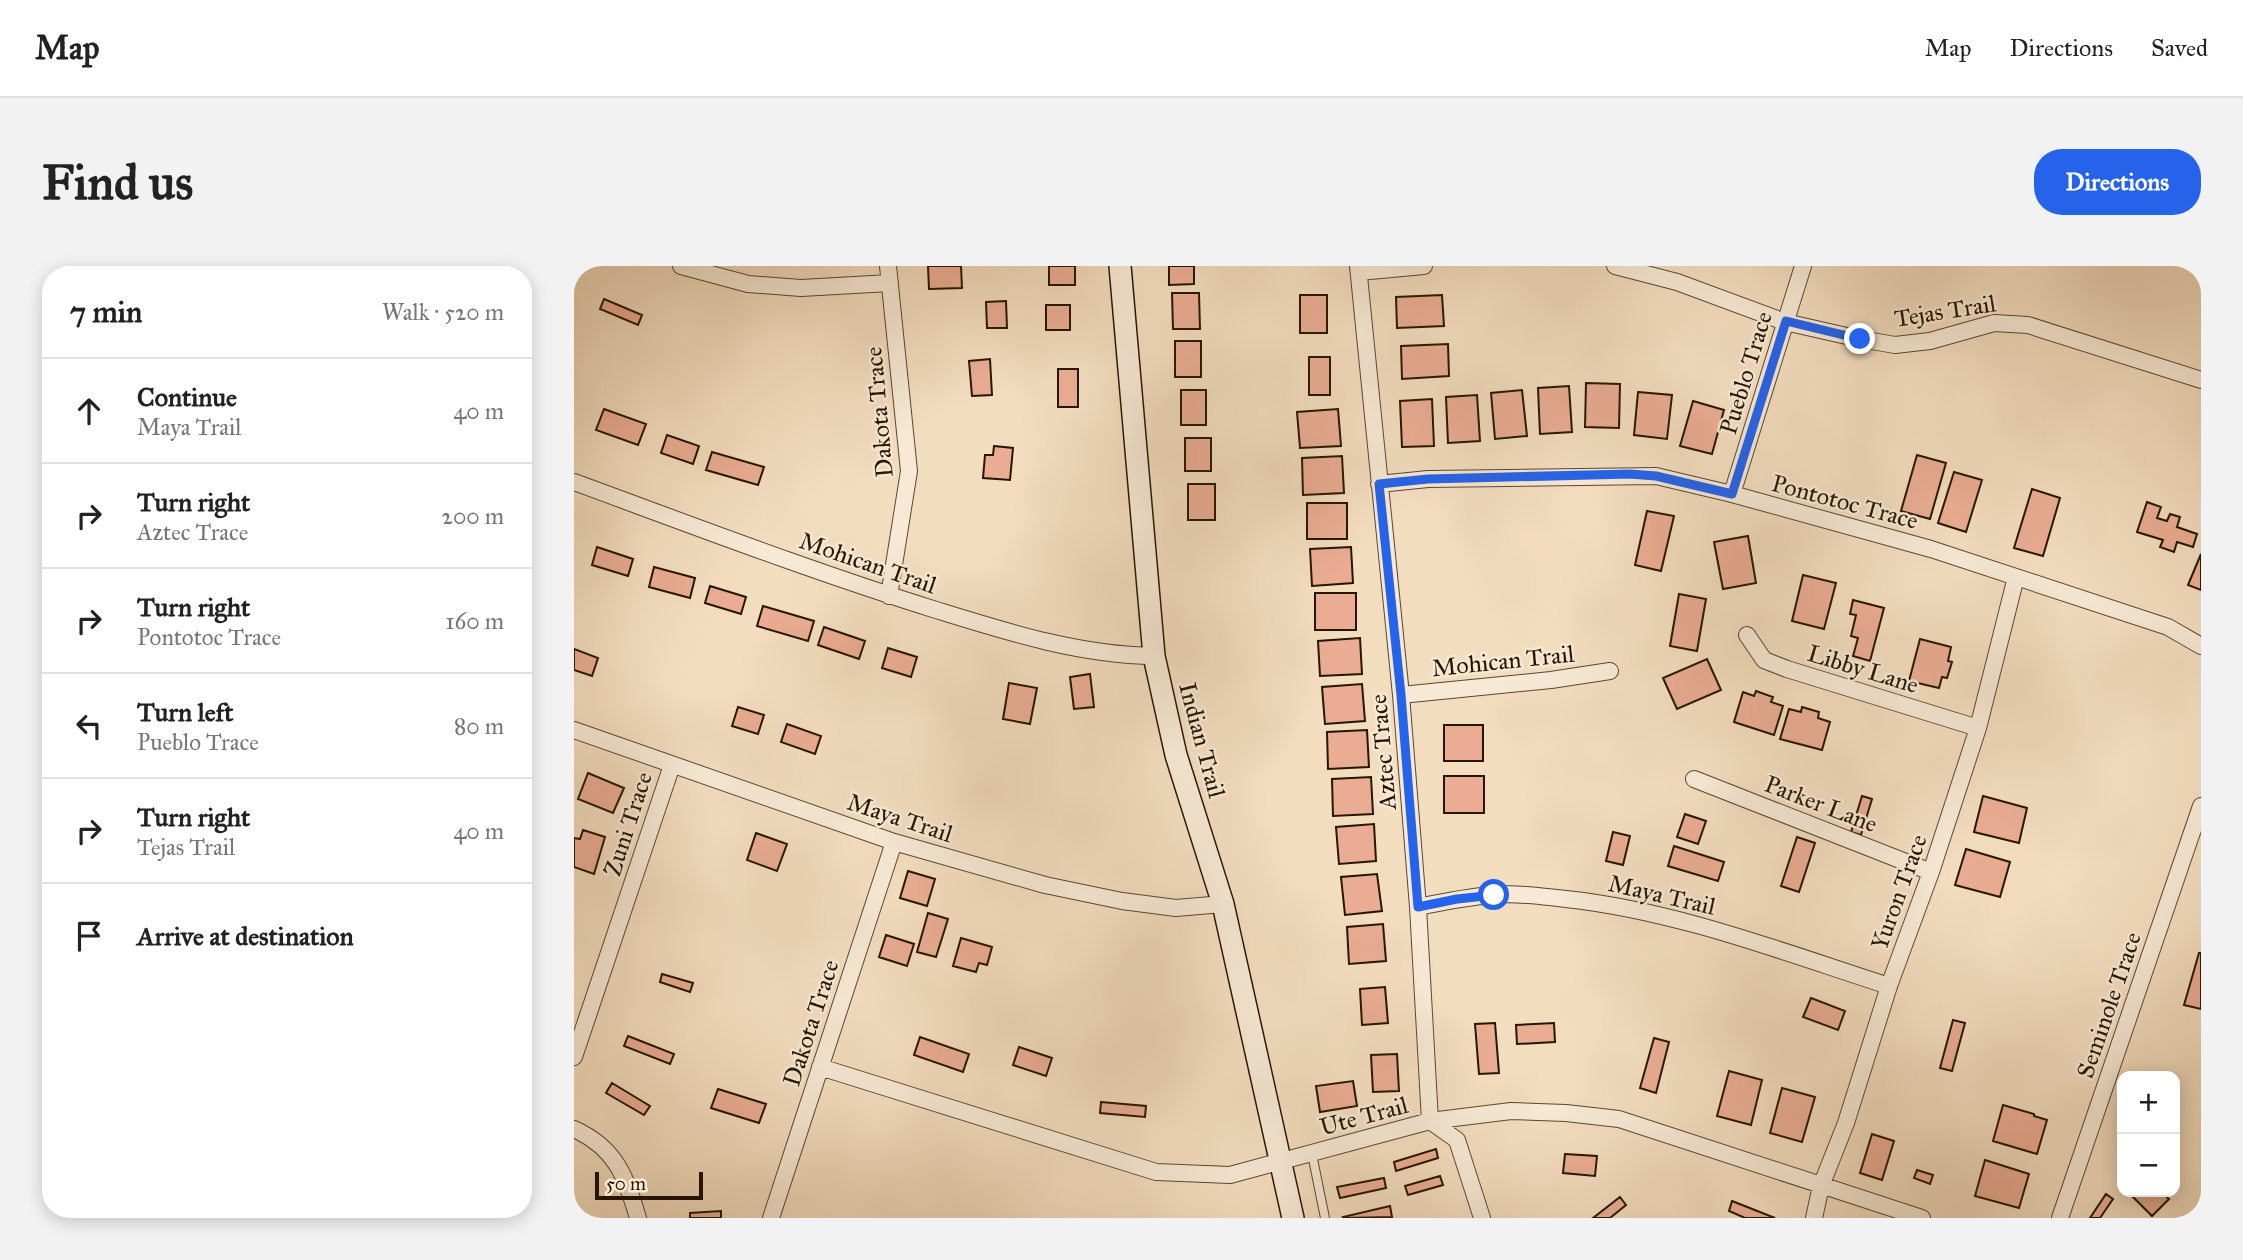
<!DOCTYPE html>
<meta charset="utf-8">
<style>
:root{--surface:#fff;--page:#f2f2f2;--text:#222;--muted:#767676;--line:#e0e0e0;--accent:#2563eb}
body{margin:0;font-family:"IM FELL Great Primer",serif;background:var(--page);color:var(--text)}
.controls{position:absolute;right:21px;bottom:21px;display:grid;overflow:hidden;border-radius:14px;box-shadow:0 4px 18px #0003}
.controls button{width:63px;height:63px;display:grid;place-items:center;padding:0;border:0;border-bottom:2px solid var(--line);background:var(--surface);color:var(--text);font:35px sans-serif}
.scale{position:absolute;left:21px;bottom:18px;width:108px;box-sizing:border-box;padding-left:7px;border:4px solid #261600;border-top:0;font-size:19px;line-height:24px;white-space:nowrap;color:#261600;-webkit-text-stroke:5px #f7e9d5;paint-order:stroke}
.stop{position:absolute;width:21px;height:21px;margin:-16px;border:5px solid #2563eb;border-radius:50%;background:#fff}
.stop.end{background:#2563eb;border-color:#fff;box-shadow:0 2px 7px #0008}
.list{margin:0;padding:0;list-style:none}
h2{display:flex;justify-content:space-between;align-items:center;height:91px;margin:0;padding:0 28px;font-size:30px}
h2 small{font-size:23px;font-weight:400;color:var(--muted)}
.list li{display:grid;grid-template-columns:46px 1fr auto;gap:21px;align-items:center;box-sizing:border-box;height:105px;padding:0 28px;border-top:2px solid var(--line)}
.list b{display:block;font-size:26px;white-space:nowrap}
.list p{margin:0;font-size:23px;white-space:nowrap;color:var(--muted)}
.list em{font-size:23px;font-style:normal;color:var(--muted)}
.icon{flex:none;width:38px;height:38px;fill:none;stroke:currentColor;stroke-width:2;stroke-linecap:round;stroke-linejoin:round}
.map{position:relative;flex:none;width:1627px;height:952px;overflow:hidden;border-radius:28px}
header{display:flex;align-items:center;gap:42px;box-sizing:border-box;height:98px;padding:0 35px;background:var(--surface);border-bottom:2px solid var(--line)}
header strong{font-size:33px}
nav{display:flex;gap:38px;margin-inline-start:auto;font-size:24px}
.intro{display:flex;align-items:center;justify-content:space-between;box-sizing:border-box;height:168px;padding:0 42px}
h1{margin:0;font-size:49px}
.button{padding:18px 32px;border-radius:28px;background:var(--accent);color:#fff;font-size:24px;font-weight:700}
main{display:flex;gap:42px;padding:0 42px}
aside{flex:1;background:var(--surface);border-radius:28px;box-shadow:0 4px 18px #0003}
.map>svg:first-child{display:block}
.building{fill:#eaad93;stroke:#261600;stroke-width:2}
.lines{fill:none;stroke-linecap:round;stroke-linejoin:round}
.lane-casing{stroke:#594830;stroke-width:10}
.street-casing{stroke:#594830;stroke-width:18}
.secondary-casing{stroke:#261600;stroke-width:24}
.lane{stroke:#f7e9d5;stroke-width:8}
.street{stroke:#f7e9d5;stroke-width:16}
.secondary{stroke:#f7e9d5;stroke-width:21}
.route{stroke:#2563eb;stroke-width:9}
.labels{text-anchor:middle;stroke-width:5;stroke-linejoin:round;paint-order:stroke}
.street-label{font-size:24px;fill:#261600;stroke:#f7e9d5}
</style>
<header>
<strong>Map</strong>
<nav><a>Map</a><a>Directions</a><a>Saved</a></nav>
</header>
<div class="intro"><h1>Find us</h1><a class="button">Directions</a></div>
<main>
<aside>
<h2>7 min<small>Walk · 520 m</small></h2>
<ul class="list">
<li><svg class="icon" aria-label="ahead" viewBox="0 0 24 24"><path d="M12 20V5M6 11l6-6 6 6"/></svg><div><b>Continue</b><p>Maya Trail</p></div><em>40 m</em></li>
<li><svg class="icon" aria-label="right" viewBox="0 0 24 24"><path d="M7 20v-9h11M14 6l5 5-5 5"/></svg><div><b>Turn right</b><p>Aztec Trace</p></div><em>200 m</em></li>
<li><svg class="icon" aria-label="right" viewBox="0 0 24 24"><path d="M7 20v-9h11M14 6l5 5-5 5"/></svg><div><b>Turn right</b><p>Pontotoc Trace</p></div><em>160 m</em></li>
<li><svg class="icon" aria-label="left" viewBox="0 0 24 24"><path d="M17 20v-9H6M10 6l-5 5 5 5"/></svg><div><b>Turn left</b><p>Pueblo Trace</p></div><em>80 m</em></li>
<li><svg class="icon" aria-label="right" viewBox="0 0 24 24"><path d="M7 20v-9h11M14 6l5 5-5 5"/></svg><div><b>Turn right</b><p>Tejas Trail</p></div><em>40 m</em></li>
<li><svg class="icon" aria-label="arrive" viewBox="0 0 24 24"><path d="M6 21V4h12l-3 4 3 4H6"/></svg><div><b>Arrive at destination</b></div></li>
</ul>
</aside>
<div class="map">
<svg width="1627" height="952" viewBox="0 0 1627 952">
<rect width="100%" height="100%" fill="#f3ddbf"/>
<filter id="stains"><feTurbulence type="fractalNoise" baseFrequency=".00286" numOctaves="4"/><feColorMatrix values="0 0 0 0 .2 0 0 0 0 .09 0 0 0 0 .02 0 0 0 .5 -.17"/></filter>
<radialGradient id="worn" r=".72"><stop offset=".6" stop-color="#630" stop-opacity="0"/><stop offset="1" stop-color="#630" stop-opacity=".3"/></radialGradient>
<path class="building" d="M354 0H387L388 22 355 23Z
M475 0H501V19H475Z
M595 0H620V18L595 19Z
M598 27H625L626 63H599Z
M726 29H753V67H726Z
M868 29 870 60 823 62 822 31Z
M30 33 68 49 64 59 26 43Z
M432 35 433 62H413L412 36Z
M472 39H496V64H472Z
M601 75H627V111H601Z
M874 78 875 110 828 113 827 80Z
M735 91H756V129H735Z
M416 93 418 129 398 130 395 95Z
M484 103H504V141H484Z
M1012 117 1046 118 1045 162 1011 161Z
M995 120 998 166 966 168 964 122Z
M607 124H632V159H607Z
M948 124 953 170 921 173 917 127Z
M1064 126 1098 129 1093 173 1060 169Z
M903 129 906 175 874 177 872 131Z
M858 133 860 180 828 181 826 135Z
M1119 135 1150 144 1138 188 1106 180Z
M30 143 72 158 64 179 22 164Z
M764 143 767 180 726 182 723 146Z
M93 169 125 180 119 198 87 187Z
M611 172H637V205H611Z
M420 180 439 182 436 214 409 212 411 189H419Z
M138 186 190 201 184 219 132 204Z
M1343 189 1372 197 1356 253 1327 245Z
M768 190 770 227 729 229 728 192Z
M1380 206 1408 214 1392 266 1364 257Z
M614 218H641V254H614Z
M1458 223 1486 232 1469 290 1440 282Z
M1573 236 1587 241 1583 252 1593 255 1596 248 1606 251 1603 261 1623 268 1619 281 1603 276 1600 286 1586 281 1589 274 1563 266Z
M733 237H773V273H733Z
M1073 245 1100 250 1087 305 1061 299Z
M1174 270 1182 317 1149 323 1140 276Z
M23 281 59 293 54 310 18 299Z
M777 281 779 317 738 320 736 283Z
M1627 288V324L1614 319Z
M80 301 121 312 116 332 75 321Z
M1229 309 1262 317 1250 363 1218 355Z
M136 320 172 331 167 348 131 337Z
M741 327H782V364H741Z
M1105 328 1132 333 1123 385 1096 380Z
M1279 334 1310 342 1296 395 1279 390 1284 372 1277 370 1282 349 1276 348Z
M189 340 240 355 234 375 183 360Z
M250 361 291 375 285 393 244 379Z
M786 372 788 408 746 410 744 375Z
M1346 373 1377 381 1374 395 1378 396 1373 412 1368 411 1365 422 1335 415Z
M314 382 343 391 337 411 308 402Z
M0 383 24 392 18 410 0 404Z
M1133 393 1147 424 1103 443 1089 412Z
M516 408 520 441 500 443 496 411Z
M435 417 463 422 456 458 429 453Z
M788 418 791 455 751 458 748 421Z
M1182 425 1199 431 1197 436 1209 440 1200 469 1160 456 1169 426 1180 430Z
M164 441 190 449 184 468 158 460Z
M1228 441 1245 446 1244 452 1256 456 1248 484 1206 473 1215 443 1227 446Z
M213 458 247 470 241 488 207 476Z
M870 459H909V495H870Z
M793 464 795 501 754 503 753 466Z
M14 507 50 522 39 547 4 533Z
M870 510H910V547H870Z
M797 511 799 548 759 550 758 513Z
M1288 530 1298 533 1287 569 1277 566Z
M1409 530 1453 542 1445 577 1400 566Z
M1111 548 1132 555 1124 578 1103 571Z
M800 558 802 595 765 598 762 561Z
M9 564 31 571 20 608 0 601V572L6 573Z
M1039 566 1056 570 1049 599 1032 595Z
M182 567 213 578 203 605 173 594Z
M1223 571 1241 577 1225 626 1207 620Z
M1100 580 1150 596 1144 615 1094 600Z
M1392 583 1436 596 1426 631 1381 619Z
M334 605 361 613 353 640 326 632Z
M803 608 808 645 771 649 767 611Z
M354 647 374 653 362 691 343 686Z
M809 658 812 695 775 698 773 661Z
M312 669 340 678 333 700 305 691Z
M387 672 418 681 413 699 405 697 402 706 379 700Z
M1625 687H1627V743L1610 739Z
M88 708 119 717 116 726 86 716Z
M811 721 814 757 788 759 786 723Z
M1237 732 1271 745 1264 764 1229 751Z
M1379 754 1391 757 1378 805 1366 802Z
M921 757 925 807 905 808 901 758Z
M980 757 981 776 943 778 942 759Z
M54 770 100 788 96 798 50 780Z
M346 771 395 788 389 806 340 789Z
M1080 772 1095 776 1082 827 1066 822Z
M445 781 478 792 472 810 439 799Z
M823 788 825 825 799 826 797 789Z
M1155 805 1188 814 1177 859 1143 850Z
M779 815 783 840 746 846 742 820Z
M38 817 76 840 70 849 32 827Z
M1208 822 1241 831 1228 876 1196 867Z
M144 823 192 838 185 857 137 842Z
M527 836 572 840 571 851 526 847Z
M1429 839 1460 848V850L1473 854 1463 888 1419 875Z
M1298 868 1320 875 1308 914 1286 907Z
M862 883 864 892 822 905 820 896Z
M991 888 1023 890 1021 910 989 907Z
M1411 894 1455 908 1445 942 1401 930Z
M1343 904 1359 909 1356 918 1340 912Z
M866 910 869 919 834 929 831 920Z
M810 912 812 922 766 932 763 921Z
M1558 926H1587L1595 933 1578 950 1556 928Z
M1532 928 1539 933 1526 952H1516Z
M1046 931 1052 939 1036 952H1019Z
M1158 935 1201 952H1171L1155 945Z
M816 940 818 951 770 952 769 951Z
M147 945V952H116V947Z"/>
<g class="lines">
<g class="lane-casing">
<path id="lane" d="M738 888 751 952"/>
</g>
<g class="street-casing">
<path id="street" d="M107 0 174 18 227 22 316 17
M314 0 335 205 315 330
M784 0 827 429 844 641 856 855 883 874 908 952
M1041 0 1103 16 1211 56 1286 73 1321 79 1356 75 1420 57 1454 59 1627 114
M785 6 850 0
M0 216C120 260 240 306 362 344 433 366 505 389 580 390
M805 218 854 213 1082 210 1158 228 1357 283 1594 361 1627 380
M1158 228 1229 0
M1173 369 1190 394 1213 403 1404 462
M827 429 977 414 1036 405
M0 464 320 576 471 619 548 635 602 642 649 638
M1120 513 1357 606
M844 641C868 636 893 631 918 629 942 627 967 630 992 633 1103 645 1209 686 1315 720
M0 791 98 499
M246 801 582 906 656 909 856 855 937 845 992 847 1045 853 1348 952
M0 863C42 882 52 911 64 952
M197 952 320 576
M1240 952 1247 920 1272 857 1315 720 1357 606 1404 462 1442 311
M1486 952 1627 540"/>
</g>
<g class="secondary-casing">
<path id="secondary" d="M546 0 580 390 602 489 649 638 719 952"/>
</g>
<use href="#lane" class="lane"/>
<use href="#street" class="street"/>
<use href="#secondary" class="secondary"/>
</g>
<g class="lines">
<path class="route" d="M920 629 883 633 844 641 827 429 805 218 854 213 1056 208 1082 210 1158 228 1212 55 1286 73"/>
</g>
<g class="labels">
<g class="street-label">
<text transform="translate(1371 45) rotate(-9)" y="8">Tejas Trail</text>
<text transform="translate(1172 107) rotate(-73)" y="8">Pueblo Trace</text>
<text transform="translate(305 146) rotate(-95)" y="8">Dakota Trace</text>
<text transform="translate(1271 236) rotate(15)" y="8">Pontotoc Trace</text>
<text transform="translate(294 297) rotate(19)" y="8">Mohican Trail</text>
<text transform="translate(929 395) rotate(-6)" y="8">Mohican Trail</text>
<text transform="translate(1289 403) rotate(17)" y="8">Libby Lane</text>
<text transform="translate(628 474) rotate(75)" y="8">Indian Trail</text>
<text transform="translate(809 486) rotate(-95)" y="8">Aztec Trace</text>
<text transform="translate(1247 538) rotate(21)" y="8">Parker Lane</text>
<text transform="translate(326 552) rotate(18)" y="8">Maya Trail</text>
<text transform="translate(54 558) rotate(-72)" y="8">Zuni Trace</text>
<text transform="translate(1325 626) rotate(-70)" y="8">Yuron Trace</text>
<text transform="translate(1088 629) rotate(13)" y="8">Maya Trail</text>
<text transform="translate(1535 739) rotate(-71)" y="8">Seminole Trace</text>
<text transform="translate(237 757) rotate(-72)" y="8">Dakota Trace</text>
<text transform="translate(790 850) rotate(-15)" y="8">Ute Trail</text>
</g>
</g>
<rect width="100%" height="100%" filter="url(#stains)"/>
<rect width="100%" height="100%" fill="url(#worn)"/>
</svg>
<div class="controls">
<button>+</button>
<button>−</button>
</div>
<div class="scale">50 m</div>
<div class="stop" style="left:920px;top:629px"></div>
<div class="stop end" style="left:1286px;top:73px"></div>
</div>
</main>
